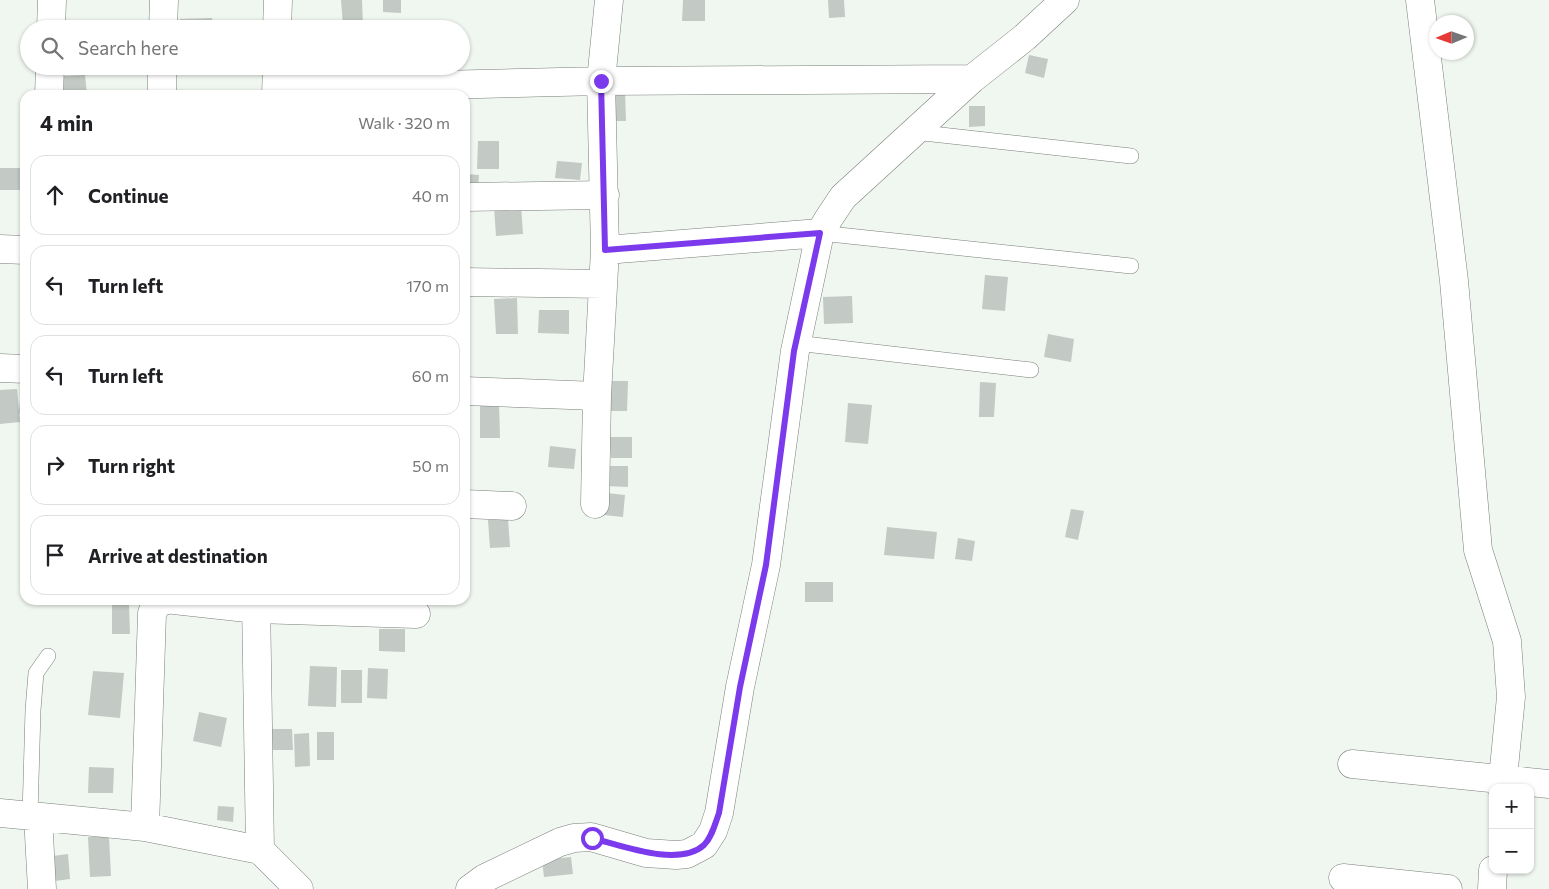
<!DOCTYPE html>
<meta charset="utf-8">
<style>
:root{--surface:#fff;--page:#f2f2f2;--text:#202124;--muted:#757577;--line:#e0e0e0}
body{margin:0;font-family:Commissioner,sans-serif;background:var(--page);color:var(--text)}
.controls{position:absolute;right:15px;bottom:15px;display:grid;overflow:hidden;border-radius:10px;box-shadow:0 1px 4px #0004}
.controls button{width:45px;height:45px;display:grid;place-items:center;padding:0;border:0;border-bottom:1px solid var(--line);background:var(--surface);color:var(--text);font:25px sans-serif}
.compass{position:absolute;left:1429px;top:15px;width:45px;height:45px;border-radius:50%;background:var(--surface);box-shadow:0 1px 4px #0004;rotate:268deg}
.stop{position:absolute;width:15px;height:15px;margin:-11px;border:4px solid #7c3aed;border-radius:50%;background:#fff}
.stop.end{background:#7c3aed;border-color:#fff;box-shadow:0 1px 5px #0008}
.list{margin:0;padding:0;list-style:none}
h2{display:flex;justify-content:space-between;align-items:center;height:65px;margin:0;padding:0 20px;font-size:21px}
h2 small{font-size:16px;font-weight:400;color:var(--muted)}
.list li{display:grid;grid-template-columns:32px 1fr auto;gap:15px;align-items:center;box-sizing:border-box;height:80px;margin:0 10px 10px;padding:0 10px;border:1px solid var(--line);border-radius:15px}
.list b{display:block;font-size:19px;white-space:nowrap}
.list em{font-size:16px;font-style:normal;color:var(--muted)}
.icon{flex:none;width:28px;height:28px;fill:none;stroke:currentColor;stroke-width:2;stroke-linecap:round;stroke-linejoin:round}
.map{position:relative;flex:none;width:1549px;height:889px;overflow:hidden}
.search{position:absolute;background:var(--surface);box-shadow:0 1px 4px #0004;left:20px;top:20px;width:450px;height:55px;display:flex;align-items:center;gap:12px;box-sizing:border-box;padding:0 18px;border-radius:28px;color:var(--muted);font-size:19px}
.panel{position:absolute;background:var(--surface);box-shadow:0 1px 4px #0004;left:20px;top:90px;width:450px;height:515px;border-radius:15px}
.map>svg:first-child{display:block}
.building{fill:#c3c9c4}
.lines{fill:none;stroke-linecap:round;stroke-linejoin:round}
.service-casing{stroke:#7a7f7a;stroke-width:16}
.minor-casing{stroke:#7a7f7a;stroke-width:29}
.service{stroke:#fff;stroke-width:15}
.minor{stroke:#fff;stroke-width:28}
.route{stroke:#7c3aed;stroke-width:6}
</style>
<div class="map">
<svg width="1549" height="889" viewBox="0 0 1549 889">
<rect width="100%" height="100%" fill="#f0f6f0"/>
<path class="building" d="M341 0H362L363 25 343 26Z
M383 0H401V13L383 12Z
M683 0H705V21H682Z
M828 0H844L845 17 829 18Z
M212 18 213 29H180V19Z
M1029 55 1048 59 1044 78 1025 73Z
M85 75 87 95H64L63 76Z
M607 91H625L626 121H607Z
M969 106H985V126L969 127Z
M478 141H499V169H477Z
M557 161 582 163 580 180 555 178Z
M0 168H23V190H0Z
M466 174 479 175 478 188 465 187Z
M521 205 523 234 496 236 494 207Z
M985 275 1008 277 1005 311 982 309Z
M852 296 853 323 824 324 823 297Z
M517 298 518 334H496L494 299Z
M539 310H569V334L538 333Z
M1048 334 1074 339 1071 362 1044 357Z
M606 381H628L627 411H606Z
M980 382 996 383 994 417H979Z
M21 387 25 388V414L19 413Z
M17 389 20 422 0 424V390Z
M499 402 500 438H480V403Z
M848 403 872 405 868 444 845 442Z
M610 437H632V458H611Z
M550 446 576 449 574 469 548 467Z
M606 466H628V487L606 486Z
M607 493 625 495 623 517 604 515Z
M1071 509 1084 511 1078 540 1065 537Z
M508 519 510 547 490 548 488 520Z
M887 527 937 532 934 559 884 555Z
M958 538 975 541 972 561 955 559Z
M805 582H833V602H805Z
M112 605H129L130 634H112Z
M379 629H405V652L379 651Z
M310 666 337 667 336 707 308 706Z
M368 668 388 669 387 699 367 698Z
M341 670H362V703H341Z
M93 671 124 673 120 718 88 715Z
M199 712 227 718 221 747 193 741Z
M262 729H292L293 750H263Z
M317 732H334V760H317Z
M309 733 310 766 295 767 294 734Z
M89 767 114 768 113 793H88Z
M218 806 234 807 233 822 217 820Z
M88 837H109L111 876 90 877Z
M68 854 70 879 55 881 53 856Z
M571 857 573 874 544 877 542 860Z"/>
<g class="lines">
<g class="service-casing">
<path id="service" d="M914 132 1131 156
M820 233 1131 266
M796 343 1031 370
M30 816 33 710 36 673 48 656"/>
</g>
<g class="minor-casing">
<path id="minor" d="M1420 0 1454 281 1478 550 1507 641 1511 697 1502 788
M51 29 52 0
M163 29 164 0
M277 29 278 0
M277 89 601 81 972 79
M49 95 50 66
M162 95V66
M276 95 277 66
M465 197 605 195
M0 249 25 250
M605 250 820 233
M465 282 603 284
M0 368 25 369
M465 391 597 396
M465 504 512 506
M595 504 597 396 605 250 601 81 609 0
M174 600 256 609 416 614
M256 600 260 850
M1352 764 1549 784
M0 813 145 827 260 850 299 889
M38 817 42 889
M145 827 152 613 158 602 168 600
M1343 878 1448 889
M470 889 485 878 560 842 574 838 591 837 646 853 676 855 687 854 704 845 713 831 719 813 740 687 766 565 795 351 820 233 829 218 843 197 972 79 1025 37 1065 0
M1492 889 1493 870"/>
</g>
<use href="#service" class="service"/>
<use href="#minor" class="minor"/>
</g>
<g class="lines">
<path class="route" d="M592 838C620 845 679 868 704 845 712 837 715 824 719 813L740 687 766 565 794 351 820 233 605 250 601 81"/>
</g>
</svg>
<div class="controls">
<button>+</button>
<button>−</button>
</div>
<svg class="compass" viewBox="-18 -18 36 36"><path d="M0-13l5 13h-10z" fill="#e53935"/><path d="M0 13l5-13h-10z" fill="#757577"/></svg>
<div class="stop" style="left:592px;top:838px"></div>
<div class="stop end" style="left:601px;top:81px"></div>
<div class="search"><svg class="icon" aria-label="search" viewBox="0 0 24 24"><circle cx="10" cy="10" r="6"/><path d="M15 15l6 6"/></svg>Search here</div>
<section class="panel">
<h2>4 min<small>Walk · 320 m</small></h2>
<ul class="list">
<li><svg class="icon" aria-label="ahead" viewBox="0 0 24 24"><path d="M12 20V5M6 11l6-6 6 6"/></svg><div><b>Continue</b></div><em>40 m</em></li>
<li><svg class="icon" aria-label="left" viewBox="0 0 24 24"><path d="M17 20v-9H6M10 6l-5 5 5 5"/></svg><div><b>Turn left</b></div><em>170 m</em></li>
<li><svg class="icon" aria-label="left" viewBox="0 0 24 24"><path d="M17 20v-9H6M10 6l-5 5 5 5"/></svg><div><b>Turn left</b></div><em>60 m</em></li>
<li><svg class="icon" aria-label="right" viewBox="0 0 24 24"><path d="M7 20v-9h11M14 6l5 5-5 5"/></svg><div><b>Turn right</b></div><em>50 m</em></li>
<li><svg class="icon" aria-label="arrive" viewBox="0 0 24 24"><path d="M6 21V4h12l-3 4 3 4H6"/></svg><div><b>Arrive at destination</b></div></li>
</ul>
</section>
</div>
